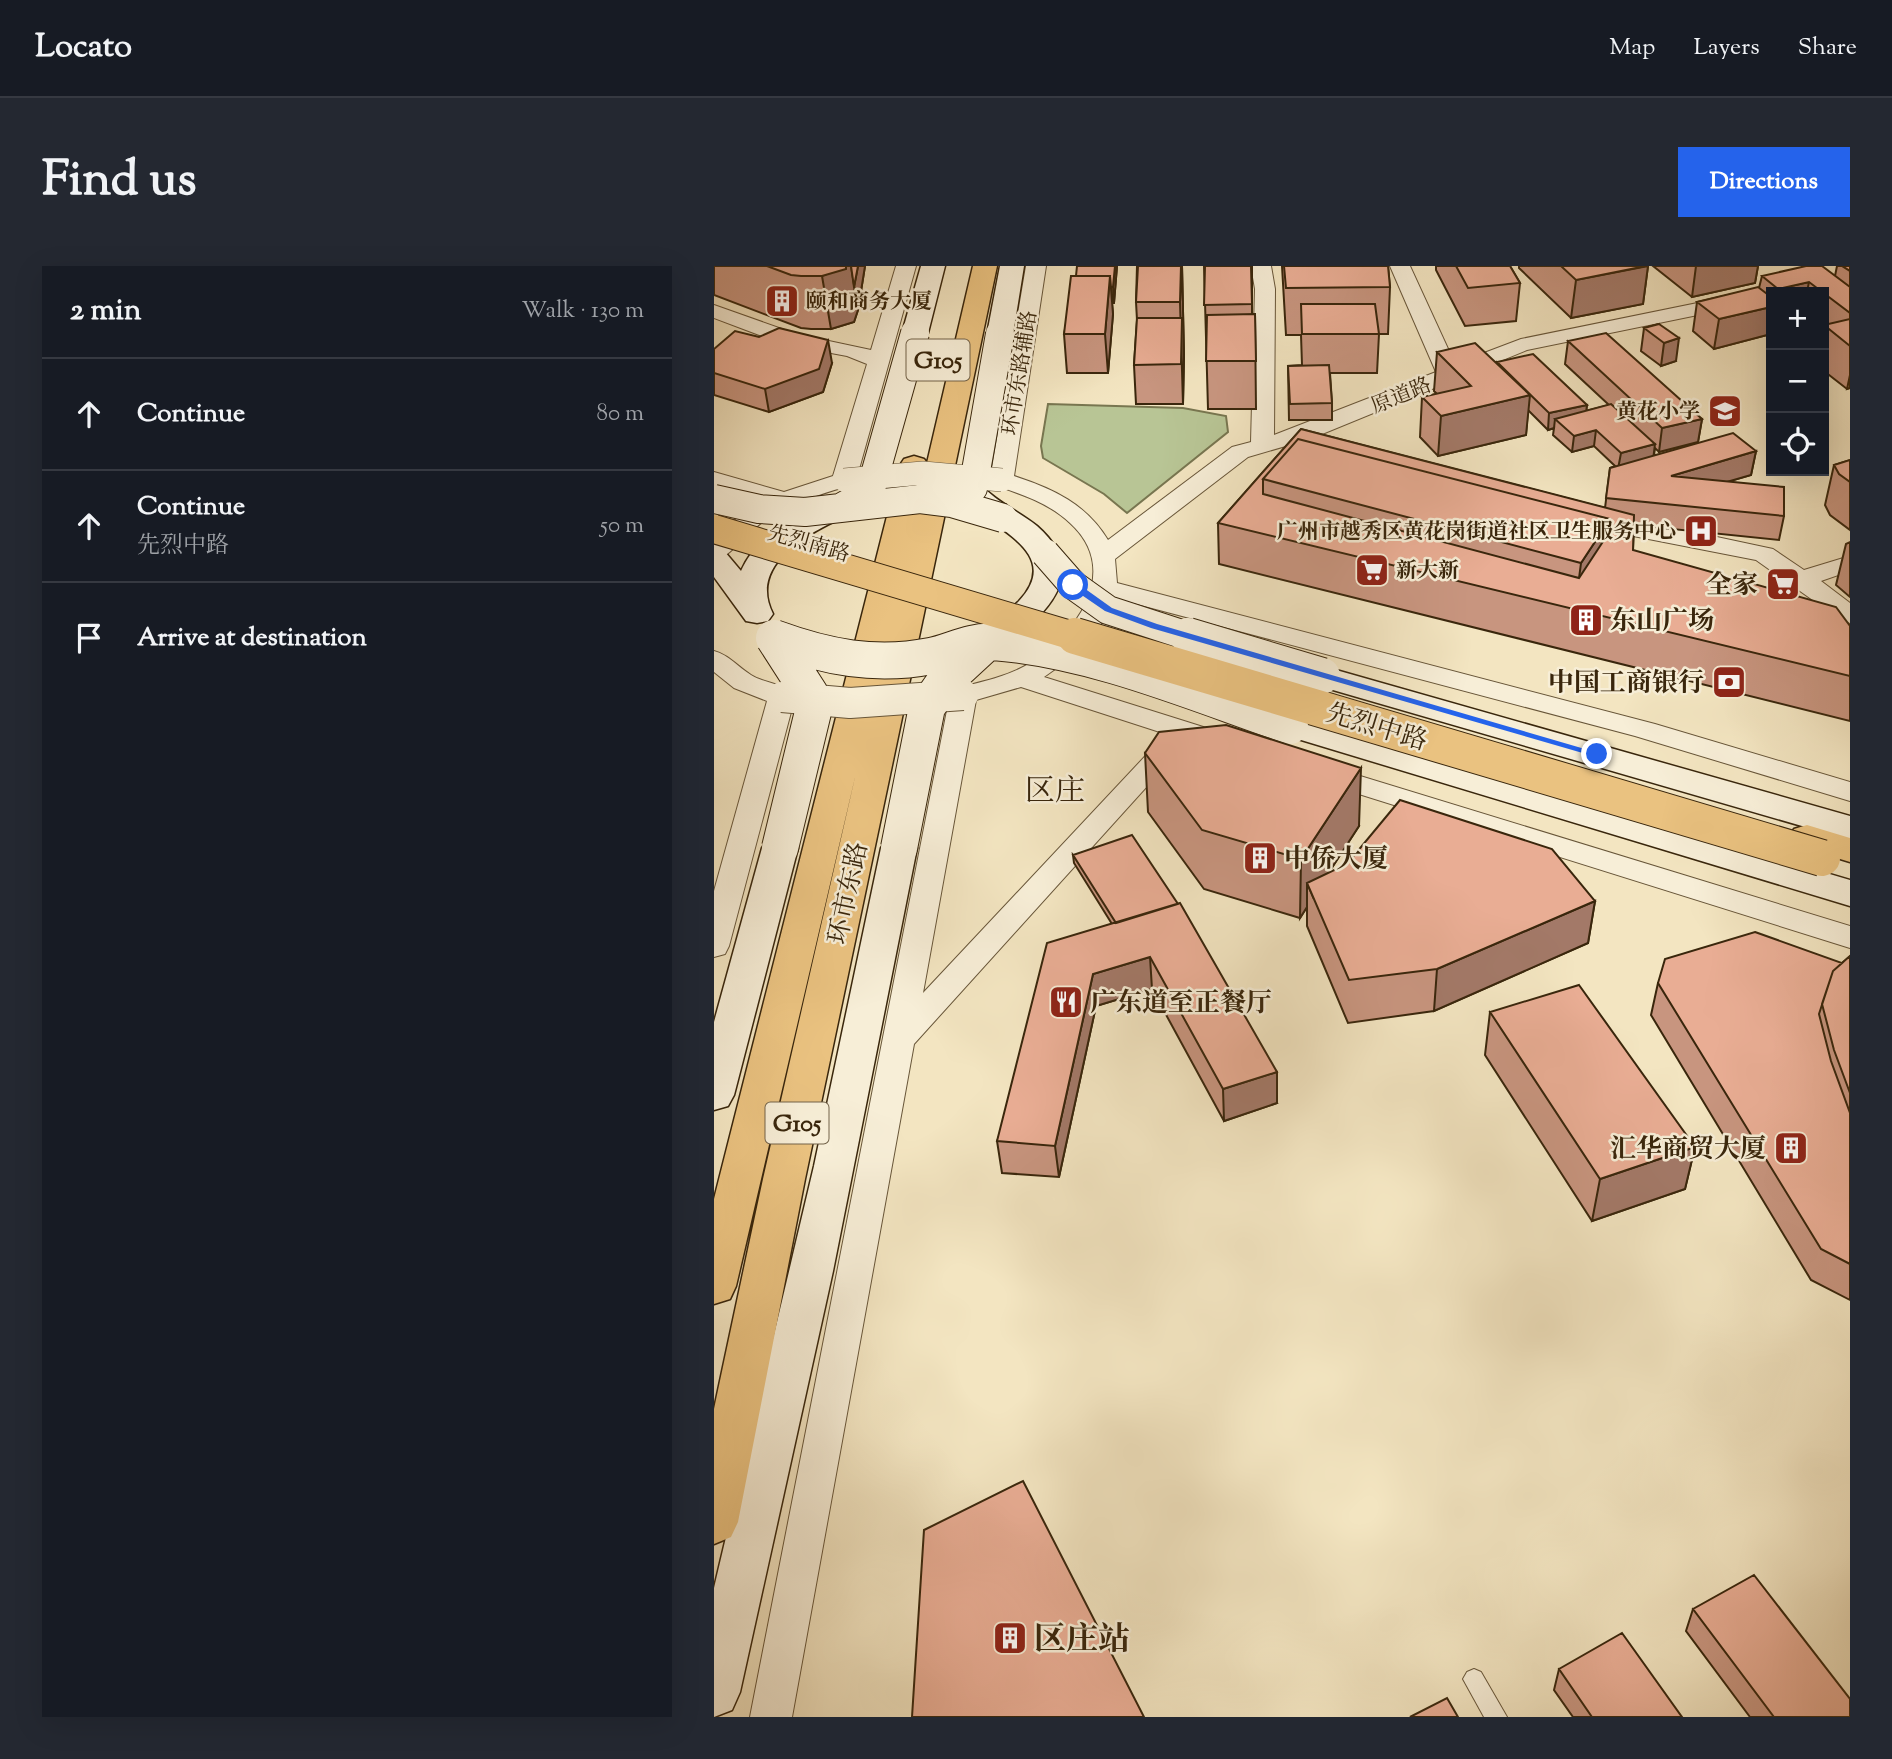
<!DOCTYPE html>
<meta charset="utf-8">
<style>
:root{--surface:#171b24;--page:#242831;--text:#f1f3f6;--muted:#9ea1a6;--line:#363941;--accent:#2563eb}
body{margin:0;font-family:"Sorts Mill Goudy","Noto Serif SC",serif;background:var(--page);color:var(--text)}
.controls{position:absolute;right:21px;top:21px;display:grid;overflow:hidden;border-radius:0px;box-shadow:0 7px 28px #0002}
.controls button{width:63px;height:63px;display:grid;place-items:center;padding:0;border:0;border-bottom:2px solid var(--line);background:var(--surface);color:var(--text);font:35px sans-serif}
.stop{position:absolute;width:21px;height:21px;margin:-16px;border:5px solid #2563eb;border-radius:50%;background:#fff}
.stop.end{background:#2563eb;border-color:#fff;box-shadow:0 2px 7px #0008}
.list{margin:0;padding:0;list-style:none}
h2{display:flex;justify-content:space-between;align-items:center;height:91px;margin:0;padding:0 28px;font-size:30px}
h2 small{font-size:23px;font-weight:400;color:var(--muted)}
.list li{display:grid;grid-template-columns:46px 1fr auto;gap:21px;align-items:center;box-sizing:border-box;height:112px;padding:0 28px;border-top:2px solid var(--line)}
.list b{display:block;font-size:26px;white-space:nowrap}
.list p{margin:0;font-size:23px;white-space:nowrap;color:var(--muted)}
.list em{font-size:23px;font-style:normal;color:var(--muted)}
.icon{flex:none;width:38px;height:38px;fill:none;stroke:currentColor;stroke-width:2;stroke-linecap:round;stroke-linejoin:round}
.map{position:relative;flex:none;width:1136px;height:1451px;overflow:hidden;border-radius:0px}
header{display:flex;align-items:center;gap:42px;box-sizing:border-box;height:98px;padding:0 35px;background:var(--surface);border-bottom:2px solid var(--line)}
header strong{font-size:33px}
nav{display:flex;gap:38px;margin-inline-start:auto;font-size:24px}
.intro{display:flex;align-items:center;justify-content:space-between;box-sizing:border-box;height:168px;padding:0 42px}
h1{margin:0;font-size:49px}
.button{padding:18px 32px;border-radius:0px;background:var(--accent);color:#fff;font-size:24px;font-weight:700}
main{display:flex;gap:42px;padding:0 42px}
aside{flex:1;background:var(--surface);border-radius:0px;box-shadow:0 7px 28px #0002}
.map>svg:first-child{display:block}
.green{fill:#b8c595;stroke:#787650;stroke-width:2}
.lines{fill:none;stroke-linecap:round;stroke-linejoin:round}
.lane-casing{stroke:#685639;stroke-width:2}
.street-casing{stroke:#685639;stroke-width:2}
.secondary-casing{stroke:#39260c;stroke-width:3}
.primary-casing{stroke:#39260c;stroke-width:3}
.highway-casing{stroke:#39260c;stroke-width:3}
.lane{fill:#f7eed7;fill-rule:evenodd}
.street{fill:#f7eed7;fill-rule:evenodd}
.secondary{fill:#f7eed7;fill-rule:evenodd}
.primary{fill:#eac280;fill-rule:evenodd}
.highway{fill:#eac280;fill-rule:evenodd}
.street-bridge-far1-casing{stroke:#685639;stroke-width:24;stroke-linecap:butt}
.street-bridge-casing{stroke:#685639;stroke-width:32;stroke-linecap:butt}
.secondary-bridge-far1-casing{stroke:#39260c;stroke-width:30;stroke-linecap:butt}
.secondary-bridge-casing{stroke:#39260c;stroke-width:38;stroke-linecap:butt}
.primary-bridge-far1-casing{stroke:#39260c;stroke-width:30;stroke-linecap:butt}
.primary-bridge-casing{stroke:#39260c;stroke-width:38;stroke-linecap:butt}
.street-bridge-far1{stroke:#f7eed7;stroke-width:23}
.street-bridge{stroke:#f7eed7;stroke-width:30}
.secondary-bridge-far1{stroke:#f7eed7;stroke-width:28}
.secondary-bridge{stroke:#f7eed7;stroke-width:36}
.primary-bridge-far1{stroke:#eac280;stroke-width:28}
.primary-bridge{stroke:#eac280;stroke-width:36}
.wall{fill:#c8957f;stroke:#39260c;stroke-width:2}
.shaded-wall{fill:#a37968;stroke:#39260c;stroke-width:2}
.building{fill:#e9ad94;stroke:#39260c;stroke-width:2;fill-rule:evenodd}
.route{fill:#2563eb}
.labels{text-anchor:middle;stroke-width:5;stroke-linejoin:round;paint-order:stroke}
.far-poi-label{font-size:21px;font-weight:bold;fill:#39260c;stroke:#f7eed7;text-anchor:start}
.far-street-label{font-size:21px;fill:#39260c;stroke:#f7eed7}
.shield{fill:#f7eed7;stroke:#726249;stroke-width:2}
.shield-label{font-size:24px;font-weight:bold;fill:#39260c}
.poi-label{font-size:26px;font-weight:bold;fill:#39260c;stroke:#f7eed7;text-anchor:end}
.street-label{font-size:26px;fill:#39260c;stroke:#f7eed7}
.quarter-label{font-size:30px;fill:#39260c;stroke:#f7eed7}
.near-poi-label{font-size:32px;font-weight:bold;fill:#39260c;stroke:#f7eed7;text-anchor:start}
</style>
<header>
<strong>Locato</strong>
<nav><a>Map</a><a>Layers</a><a>Share</a></nav>
</header>
<div class="intro"><h1>Find us</h1><a class="button">Directions</a></div>
<main>
<aside>
<h2>2 min<small>Walk · 130 m</small></h2>
<ul class="list">
<li><svg class="icon" aria-label="ahead" viewBox="0 0 24 24"><path d="M12 20V5M6 11l6-6 6 6"/></svg><div><b>Continue</b></div><em>80 m</em></li>
<li><svg class="icon" aria-label="ahead" viewBox="0 0 24 24"><path d="M12 20V5M6 11l6-6 6 6"/></svg><div><b>Continue</b><p>先烈中路</p></div><em>50 m</em></li>
<li><svg class="icon" aria-label="arrive" viewBox="0 0 24 24"><path d="M6 21V4h12l-3 4 3 4H6"/></svg><div><b>Arrive at destination</b></div></li>
</ul>
</aside>
<div class="map">
<svg width="1136" height="1451" viewBox="0 0 1136 1451">
<rect width="100%" height="100%" fill="#f3e5c1"/>
<filter id="stains"><feTurbulence type="fractalNoise" baseFrequency=".00286" numOctaves="4"/><feColorMatrix values="0 0 0 0 .2 0 0 0 0 .09 0 0 0 0 .02 0 0 0 .5 -.17"/></filter>
<radialGradient id="worn" r=".72"><stop offset=".6" stop-color="#630" stop-opacity="0"/><stop offset="1" stop-color="#630" stop-opacity=".3"/></radialGradient>
<path class="green" d="M334 138 469 142 512 150 514 166 413 247 390 228 329 192 327 180Z"/>
<g class="lines">
<g class="lane-casing">
<path id="lane" d="M760 1403 767 1406 793 1451H770L749 1413 753 1406Z"/>
</g>
<g class="street-casing">
<path id="street" d="M182 0H202L142 214 138 219C108 227 78 237 51 254 35 265 16 291 0 295V273L18 256 50 235 0 220V206L70 226 119 210 153 98 133 90 69 78 0 52V39L82 68 157 84Z
M312 0H332L300 210C340 223 372 238 394 274L518 181 537 176 541 23 537 0H557L561 23 560 169 722 106 676 0H696L741 98 807 73 1057 22 1064 24 1066 26H1057V34L813 84 596 173 534 191 401 293 403 317 941 458 1136 516V535L921 470 400 332C388 367 359 391 330 411L521 471 525 477 521 483 511 486 474 475 200 778 78 1451H36L236 429 239 423C263 417 289 412 311 400 360 372 410 306 356 257 335 237 307 228 280 219L276 214ZM307 421 452 468 209 727 262 434Z
M877 248 956 261 1059 283 1090 304 1136 290V305L1107 315 1136 337V357L1127 354 1042 294 868 260 865 255 868 250Z
M0 385C15 389 24 401 37 409 51 418 72 417 81 431L15 680 11 688 0 691V625L53 435 20 422 0 406Z
M607 498 1136 660V682L597 513 593 507 597 501Z"/>
</g>
<g class="secondary-casing">
<path id="secondary" d="M207 0H231L214 67 210 73 201 75 192 73 188 67Z
M286 0H310L299 68 295 74 286 76 277 74 273 68Z
M260 219 270 222C286 238 306 246 323 260 363 295 351 327 316 359 300 373 286 387 265 382L260 375C271 359 291 349 305 335 351 286 277 262 250 234L245 228 250 222Z
M124 234 134 237 139 243 134 249C97 266 33 297 59 348L54 355 43 357 32 355 0 311V283L11 286 27 305C43 268 86 244 124 234Z
M608 400 1136 550V574L612 422 602 432 594 454 1136 614V640L564 467 559 460C565 433 580 407 608 400Z
M66 570 79 574 84 582 20 829 14 840 0 844V756L48 582 53 574Z
M185 570 198 574 203 582 119 1005 26 1426 18 1444 0 1451V1322L100 900 167 582 172 574Z"/>
</g>
<g class="primary-casing">
<path id="primary" d="M1093 559 1136 572V596L1080 579 1075 571 1080 563Z"/>
</g>
<g class="highway-casing">
<path id="highway" d="M259 0H283L91 913 24 1256 17 1271 0 1278V1143L49 913 142 507 22 1020 16 1033 0 1038V933L186 199 190 193 200 190 210 193 213 197Z"/>
</g>
<use href="#lane" class="lane"/>
<use href="#street" class="street"/>
<use href="#secondary" class="secondary"/>
<use href="#primary" class="primary"/>
<use href="#highway" class="highway"/>
<g class="street-bridge-far1-casing">
<path id="street-bridge-far1" d="M130 214 209 207 288 214"/>
</g>
<g class="street-bridge-casing">
<path id="street-bridge" d="M68 431 136 437 249 429"/>
</g>
<g class="secondary-bridge-far1-casing">
<path id="secondary-bridge-far1" d="M216 223 259 222 286 68
M0 233 45 243 91 246 206 233 238 237 289 252
M126 242 144 232 158 219 201 67
M331 287 359 319 394 344 480 372"/>
</g>
<g class="secondary-bridge-casing">
<path id="secondary-bridge" d="M474 370 608 410
M60 372C112 391 161 401 217 390 237 386 257 374 279 376 381 384 480 427 576 460
M60 372 96 428 99 446 66 582
M185 582 213 441 231 415 270 379"/>
</g>
<g class="primary-bridge-far1-casing">
<path id="primary-bridge-far1" d="M0 263 366 372"/>
</g>
<g class="primary-bridge-casing">
<path id="primary-bridge" d="M361 370 1108 592"/>
</g>
<use href="#street-bridge-far1" class="street-bridge-far1"/>
<use href="#street-bridge" class="street-bridge"/>
<use href="#secondary-bridge-far1" class="secondary-bridge-far1"/>
<use href="#secondary-bridge" class="secondary-bridge"/>
<use href="#primary-bridge-far1" class="primary-bridge-far1"/>
<use href="#primary-bridge" class="primary-bridge"/>
</g>
<path class="wall" d="M0 0H151L144 44 140 56 117 63H97L87 62 0 29Z
M403 0 400 37H398L399 48 394 107H353L350 68 362 10Z
M423 0H468L470 90 469 138H422L420 99 423 54 422 36Z
M490 0H538V48H541L542 143H494Z
M568 0H674L676 21 674 68H665L663 107H616L618 137V154H575L574 100 588 99 587 69H572Z
M722 0H796L806 17 802 55 751 60 722 4Z
M805 0H934L929 38 857 52 805 2Z
M939 0H1044L1041 17 978 31Z
M1123 0H1136V122L1133 123 1110 105V26H1057V68L1000 83 979 65 983 36 1045 22 1048 10H1121Z
M945 58 962 95 947 100 927 85 930 62Z
M854 75 988 153 984 176 945 186 941 182 940 189 1042 185 1037 209 1016 215 1070 250 1065 274 920 259 919 284 1136 410V455L505 298 504 257 587 163 891 242 896 202 901 200 880 180 858 186 839 169 840 162 834 164 814 144 812 169 724 190 706 171 708 131 723 128 720 125 723 86 783 97V96L873 139 872 145 895 139 851 98Z
M0 83 118 97 109 126 55 146 0 129Z
M1136 194V264L1116 249 1111 239 1120 199Z
M1136 276V331L1122 319 1132 278Z
M431 487 645 560 615 606 881 635 874 677 720 745 634 757 593 660V641L586 652 490 623 434 546Z
M359 589 563 837 510 855 438 723 382 740 345 911 288 907 283 875 398 658 360 597Z
M1136 690V1034L1097 1014 937 749 944 717 1128 697Z
M776 746 981 881 971 923 878 955 771 789Z
M979 1343 1136 1451H1036L972 1365Z
M845 1403 968 1451H859L840 1424Z"/>
<path class="shaded-wall" d="M132 0H137L144 44 140 56 117 63 108 10Z
M144 0H151L144 44 140 21Z
M401 0H403L400 37 399 21Z
M468 0 470 90 469 138 466 36Z
M934 0 929 38 857 52 862 14Z
M982 0H1044L1041 17 978 31Z
M396 10 399 48 394 107 391 68Z
M1095 16 1093 26H1064V23Z
M1057 41V68L1000 83 1005 53Z
M965 72 962 95 947 100 950 77Z
M114 74 118 97 109 126 55 146 51 123Z
M1136 109V122L1133 123Z
M816 129 812 169 724 190 727 150Z
M873 139 871 155 841 153 840 162 834 164 835 147Z
M988 153 984 176 945 186 948 162Z
M882 164 880 180 858 186 860 170Z
M941 178 939 194 904 203 907 187Z
M1042 185 1037 209 954 233 957 210Z
M896 253 888 309 861 343 867 297Z
M647 502 645 560 599 631 593 617V641L586 652 587 593Z
M881 635 874 677 720 745 723 703Z
M436 691 438 723 382 740 345 911 341 880 379 708Z
M563 806V837L510 855 509 823Z
M981 881 971 923 878 955 886 913Z"/>
<path class="building" d="M53 0H132V3L108 10H87L77 9Z
M137 0H144L140 21Z
M363 0H401L399 21H397L396 10H362Z
M424 0H467L466 36H422Z
M491 0H537L538 38 490 39Z
M570 0H674L676 21 572 22Z
M742 0H796L806 17 754 22Z
M847 0H932L862 14Z
M1092 0H1108L1136 21V47L1095 16 1064 23 1048 10Z
M1128 0H1136V5Z
M357 10H396L391 68H350Z
M1044 21 1057 31V41L1005 53 983 36Z
M587 38H661L665 68H588Z
M541 48 542 95H492L493 49Z
M423 52H468L467 98 420 99Z
M1136 53V80L1110 59Z
M945 58 965 72 950 77 930 62Z
M65 62 114 74 105 103 51 123 0 107V83L21 65 45 71Z
M892 67 988 153 948 162 854 75Z
M761 77 816 129 727 150 708 131 757 120 723 86Z
M819 88 873 139 835 147 783 96Z
M615 99 618 137 576 138 574 100Z
M897 138 941 178 907 187 882 164 860 170 841 153Z
M587 163 920 249 919 284 1122 341 1136 360V410L504 257ZM584 173 896 253 894 268 865 312 549 228V213Z
M1019 167 1042 185 957 210 1070 221V250L892 232 896 202Z
M584 173 896 253 867 297 549 213Z
M1136 194V216L1125 208 1120 199Z
M512 459 647 502 587 593 488 564 431 487 445 466Z
M686 534 838 583 881 635 723 703 635 714 593 617 633 598Z
M418 569 464 638 402 657 359 589Z
M466 637 563 806 509 823 436 691 379 708 341 880 283 875 333 677Z
M1041 666 1128 697 1119 705 1105 748 1117 795 1136 847V998L1107 983 944 717 951 693Z
M1136 690V827L1120 784 1108 738 1119 705Z
M865 719 981 881 886 913 776 746Z
M309 1215 430 1451H198L210 1264Z
M1040 1309 1136 1433V1451H1060L979 1343Z
M908 1367 968 1451H878L845 1403Z
M733 1432 744 1451H696Z"/>
<path class="route" d="M356 317H363L398 342 443 358 888 488 879 490 437 362 391 345 356 321Z"/>
<defs>
<g id="building-square" transform="scale(1.75)"><rect x="-9" y="-9" width="18" height="18" rx="4" fill="#8f2418" stroke="#f7eed7"/><path d="M-4-6H4V6H1V3H-1V6H-4ZM-2.5-4.3h1.7v1.8h-1.7ZM.8-4.3h1.7v1.8H.8ZM-2.5-1h1.7V.8h-1.7ZM.8-1h1.7V.8H.8Z" fill="#fff"/></g>
<g id="school-square" transform="scale(1.75)"><rect x="-9" y="-9" width="18" height="18" rx="4" fill="#8f2418" stroke="#f7eed7"/><path d="M0-5L7-2L0 1L-7-2ZM-4 1L0 2.5L4 1V4Q0 6-4 4Z" fill="#fff"/></g>
<g id="hospital-square" transform="scale(1.75)"><rect x="-9" y="-9" width="18" height="18" rx="4" fill="#8f2418" stroke="#f7eed7"/><path d="M-5-5h3v3.5h4V-5h3V5h-3V1.5h-4V5h-3Z" fill="#fff"/></g>
<g id="supermarket-square" transform="scale(1.75)"><rect x="-9" y="-9" width="18" height="18" rx="4" fill="#8f2418" stroke="#f7eed7"/><path d="M-6-5.5h2.5l.6 2H6L4.5 2H-2.5L-4.4-4H-6ZM-1.5 3.2a1.3 1.3 0 1 0 .1 0ZM3 3.2a1.3 1.3 0 1 0 .1 0Z" fill="#fff"/></g>
<g id="bank-square" transform="scale(1.75)"><rect x="-9" y="-9" width="18" height="18" rx="4" fill="#8f2418" stroke="#f7eed7"/><path d="M-6-4H6V4H-6ZM0-2.3a2.3 2.3 0 1 0 0 4.6a2.3 2.3 0 1 0 0-4.6Z" fill="#fff"/></g>
<g id="restaurant-square" transform="scale(1.75)"><rect x="-9" y="-9" width="18" height="18" rx="4" fill="#8f2418" stroke="#f7eed7"/><path d="M-5-6h1v4h1v-4h1v4h1v-4h1v5L-1.5 .5V6h-2V.5L-5-1ZM5-6V6H3V1.5H1.5Q1.5-4 5-6Z" fill="#fff"/></g>
</defs>
<g fill-rule="evenodd">
<use href="#building-square" x="68" y="35"/>
<use href="#school-square" x="1011" y="145"/>
<use href="#hospital-square" x="987" y="265"/>
<use href="#supermarket-square" x="658" y="304"/>
<use href="#supermarket-square" x="1069" y="318"/>
<use href="#building-square" x="872" y="354"/>
<use href="#bank-square" x="1015" y="416"/>
<use href="#building-square" x="546" y="592"/>
<use href="#restaurant-square" x="352" y="736"/>
<use href="#building-square" x="1077" y="882"/>
<use href="#building-square" x="296" y="1372"/>
</g>
<g class="labels">
<g class="far-poi-label">
<text x="92" y="42">颐和商务大厦</text>
<text x="986" y="152" text-anchor="end">黄花小学</text>
<text x="962" y="272" text-anchor="end">广州市越秀区黄花岗街道社区卫生服务中心</text>
<text x="682" y="311">新大新</text>
</g>
<g class="far-street-label">
<text transform="translate(305 107) rotate(-81)" y="7">环市东路辅路</text>
<text transform="translate(687 129) rotate(-22)" y="7">原道路</text>
<text transform="translate(95 277) rotate(16)" y="7">先烈南路</text>
</g>
<g class="shield">
<rect x="192.5" y="73.5" width="63" height="41" rx="5"/>
<rect x="51.5" y="836.5" width="63" height="41" rx="5"/>
</g>
<g class="shield-label">
<text x="224" y="102">G105</text>
<text x="83" y="865">G105</text>
</g>
<g class="poi-label">
<text x="1044" y="327">全家</text>
<text x="896" y="363" text-anchor="start">东山广场</text>
<text x="990" y="425">中国工商银行</text>
<text x="570" y="601" text-anchor="start">中侨大厦</text>
<text x="376" y="745" text-anchor="start">广东道至正餐厅</text>
<text x="1052" y="891">汇华商贸大厦</text>
</g>
<g class="street-label">
<text transform="translate(663 460) rotate(17)" y="9">先烈中路</text>
<text transform="translate(133 627) rotate(-78)" y="9">环市东路</text>
</g>
<g class="quarter-label">
<text x="341" y="534">区庄</text>
</g>
<g class="near-poi-label">
<text x="320" y="1383">区庄站</text>
</g>
</g>
<rect width="100%" height="100%" filter="url(#stains)"/>
<rect width="100%" height="100%" fill="url(#worn)"/>
</svg>
<div class="controls">
<button>+</button>
<button>−</button>
<button><svg class="icon" aria-label="locate" viewBox="0 0 24 24"><circle cx="12" cy="12" r="6"/><path d="M12 2v4M12 18v4M2 12h4M18 12h4"/></svg></button>
</div>
<div class="stop" style="left:359px;top:319px"></div>
<div class="stop end" style="left:883px;top:488px"></div>
</div>
</main>
